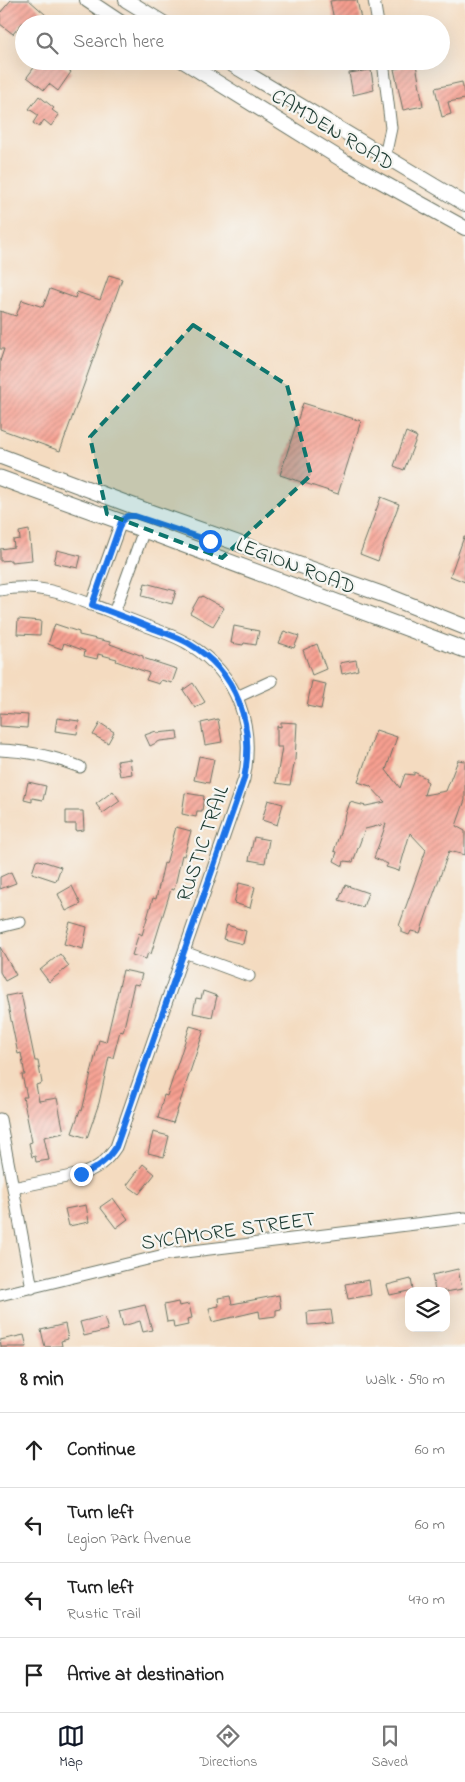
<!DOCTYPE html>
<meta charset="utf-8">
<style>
:root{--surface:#fff;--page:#f6f6f6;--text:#222;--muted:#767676;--line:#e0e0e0;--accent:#111827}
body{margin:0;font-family:"Indie Flower",sans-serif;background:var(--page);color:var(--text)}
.controls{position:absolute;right:15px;bottom:15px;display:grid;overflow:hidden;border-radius:10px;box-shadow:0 5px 20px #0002}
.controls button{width:45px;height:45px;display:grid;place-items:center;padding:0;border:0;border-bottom:1px solid var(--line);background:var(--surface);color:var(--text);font:25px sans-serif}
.stop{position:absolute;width:15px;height:15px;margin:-11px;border:4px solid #1a73e8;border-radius:50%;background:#fff}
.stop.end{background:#1a73e8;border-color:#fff;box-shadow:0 1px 5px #0008}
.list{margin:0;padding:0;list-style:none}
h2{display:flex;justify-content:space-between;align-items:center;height:65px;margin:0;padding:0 20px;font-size:21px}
h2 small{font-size:16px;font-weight:400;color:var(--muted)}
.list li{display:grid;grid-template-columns:32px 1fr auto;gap:15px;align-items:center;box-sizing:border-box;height:75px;padding:0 20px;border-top:1px solid var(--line)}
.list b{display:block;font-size:19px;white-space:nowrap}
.list p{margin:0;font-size:16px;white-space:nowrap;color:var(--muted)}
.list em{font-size:16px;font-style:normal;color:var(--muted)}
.icon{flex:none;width:28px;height:28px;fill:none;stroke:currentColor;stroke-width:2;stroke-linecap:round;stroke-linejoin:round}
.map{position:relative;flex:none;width:465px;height:1347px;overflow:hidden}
.search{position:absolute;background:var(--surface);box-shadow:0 5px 20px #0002;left:15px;right:15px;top:15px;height:55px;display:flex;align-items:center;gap:12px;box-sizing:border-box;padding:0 18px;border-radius:28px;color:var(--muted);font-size:19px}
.sheet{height:365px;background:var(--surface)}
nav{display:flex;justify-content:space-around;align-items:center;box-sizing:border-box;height:70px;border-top:1px solid var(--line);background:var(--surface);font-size:14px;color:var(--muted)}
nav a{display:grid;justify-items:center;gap:2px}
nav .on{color:var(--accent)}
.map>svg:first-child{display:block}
.building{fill:url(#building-hatch)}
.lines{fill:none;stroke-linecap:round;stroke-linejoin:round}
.minor-casing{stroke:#6a7465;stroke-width:13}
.tertiary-casing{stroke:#6a7465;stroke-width:16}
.secondary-casing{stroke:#6a7465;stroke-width:17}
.minor{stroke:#fff;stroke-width:11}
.tertiary{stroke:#fff;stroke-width:14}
.secondary{stroke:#fff;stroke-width:15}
.route{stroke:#1a73e8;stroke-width:6}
.marked{fill:#0f766e;fill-opacity:0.2;stroke:#0f766e;stroke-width:4;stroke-dasharray:10 6;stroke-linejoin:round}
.labels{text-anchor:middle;stroke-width:4.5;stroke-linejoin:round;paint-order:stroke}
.street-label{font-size:21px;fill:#1f3d34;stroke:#f6f6f2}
</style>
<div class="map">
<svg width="465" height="1347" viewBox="0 0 465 1347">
<defs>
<pattern id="building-hatch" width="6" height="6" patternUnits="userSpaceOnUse" patternTransform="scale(1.25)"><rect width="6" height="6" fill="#f79f90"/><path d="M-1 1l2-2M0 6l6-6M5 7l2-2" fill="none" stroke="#c78376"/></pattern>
</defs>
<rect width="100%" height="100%" fill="#f6f6f2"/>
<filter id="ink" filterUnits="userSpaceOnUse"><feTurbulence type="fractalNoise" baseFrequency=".02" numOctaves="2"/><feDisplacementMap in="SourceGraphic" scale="10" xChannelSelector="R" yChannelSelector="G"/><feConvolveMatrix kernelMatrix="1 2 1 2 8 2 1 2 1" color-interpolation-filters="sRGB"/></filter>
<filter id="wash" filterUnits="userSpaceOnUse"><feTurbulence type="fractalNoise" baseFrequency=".0096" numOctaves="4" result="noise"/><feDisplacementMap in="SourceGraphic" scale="20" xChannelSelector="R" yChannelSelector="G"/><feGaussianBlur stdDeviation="1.12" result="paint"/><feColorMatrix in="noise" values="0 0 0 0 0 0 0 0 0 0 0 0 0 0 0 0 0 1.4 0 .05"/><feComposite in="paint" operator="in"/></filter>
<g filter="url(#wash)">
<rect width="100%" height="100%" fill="#f4dbc0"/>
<g id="blocks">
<path class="building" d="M11 0H29L46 15 39 24 22 23 13 34 0 24V13Z
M336 0H357L361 19 335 24 330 1Z
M39 61H57L71 72 58 91 49 84 44 90 27 77Z
M416 64 423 106 403 110 394 69Z
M371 70 374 90 353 95 349 73Z
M462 82 465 99 448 102 451 114 442 117 435 88Z
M39 96 54 108 52 110 59 115 51 126 44 120 39 127 33 123 38 115 29 109Z
M109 275 122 279 60 451 0 429V361L4 349H0V311L16 316 22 300 43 307 50 289 75 298 77 292 100 300Z
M303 403 361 421 338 494 280 475Z
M406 432 417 437 404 470 394 466Z
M381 497 399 504 378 561 360 554Z
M29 530 32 560 11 562V560L0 561V549L14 547 13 540 20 539 19 532Z
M464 537H465V582L450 576Z
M57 550 81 556 78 568 54 563Z
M145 583 176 591 172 604 142 596Z
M202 596 224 608 213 626 190 613 199 597H202Z
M18 619 41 621 40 635 17 634Z
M55 624 79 632V635L110 642V644L143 656V658L177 669 172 683 161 680 159 684 146 680 149 673 116 661 117 659 98 654 97 659 84 656 85 651 64 643 62 649 48 644Z
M234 626 259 631 256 645 244 643 243 645 231 643Z
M284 631 299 636 294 648 279 643Z
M317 644 326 669 312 675 303 650Z
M356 660 358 670 342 674 340 663Z
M312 681 326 684 321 709 307 706Z
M193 683 205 702 195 708 183 690Z
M0 713 28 715 27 728 0 726Z
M57 718 79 721 77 734 55 731Z
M218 719 222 742 205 745 201 723Z
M281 722 297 723 295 760 290 785 276 783 282 747H277V726L281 727Z
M100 723 114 732 108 743 93 735Z
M376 730 397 737 386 770 400 788 405 774 414 775V772L426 778 425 780 428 782 424 795 446 791 458 760 465 761V800L456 826 465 831V855L449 851 420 933 411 931 409 935 401 932V927L399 926 426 850 410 833 399 871 386 867 388 864 374 858 386 824 365 829 353 862 344 861 343 866 334 861 337 852 334 851 350 802 366 806 385 802 370 786 358 782Z
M156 731 157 733 177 731 178 739 160 741 150 746 145 735Z
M199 756 214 759 209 783 194 780Z
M130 759 132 774 120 776 117 761Z
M28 782 46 786 43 800 32 798V802L24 800Z
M113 791 120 801 103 813 96 804Z
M185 793 204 796 202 811H197L196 817 182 814Z
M268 800 283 804 277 825 262 820Z
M66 811H83L84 830 76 831V824H66Z
M176 827 191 831 184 856 182 855 174 890 171 889 151 954 148 952 146 959 132 955 139 933 142 935 153 898 156 899 164 863 166 864Z
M254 837 269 840 265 863 249 860Z
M39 860 61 867 56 881 32 873 36 861Z
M11 872 16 883 0 889V877Z
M239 883 255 887 250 908 234 903Z
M345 885 368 893 363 907 339 900Z
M72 886 81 904 66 911 58 894Z
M70 922 87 927 83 949 64 944Z
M227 925 246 931 243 944 223 939Z
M0 947 16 975 5 981 0 972Z
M60 954 69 966 49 982 40 970Z
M123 970 142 974 139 985 134 984 123 1032 120 1031 113 1058 109 1057 99 1103 87 1138 72 1133 80 1110 82 1111 99 1040 106 1042Z
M203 991 217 996 212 1017 193 1013 196 998 201 999Z
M21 993 35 1061H38L42 1083 36 1085 39 1101 57 1098 64 1133 44 1137 49 1160 36 1162 35 1156 32 1157 29 1143 32 1142 23 1097H27L22 1075H25L21 1053 18 1054 6 996Z
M190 1026 204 1030 173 1123 158 1118 164 1095 167 1096Z
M153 1132 169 1136 164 1157 148 1153Z
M143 1164 155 1174 139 1194 127 1185Z
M113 1198 128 1219 116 1228 100 1207Z
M86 1205 89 1222 69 1226 65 1209Z
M458 1269 462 1289 446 1292V1291H435L432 1275Z
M411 1279 413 1290 390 1295 387 1285Z
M369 1280 371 1295 348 1299 345 1284Z
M279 1295 281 1309 276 1310V1316L260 1318 259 1311 212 1322 209 1308 219 1306 218 1298 230 1296 232 1304Z
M178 1302 179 1306 189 1304 192 1318 187 1319 188 1325 174 1328 173 1321 167 1322 164 1305Z
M145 1305 152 1330 143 1332 140 1321 123 1326 119 1311Z
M331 1310 333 1323 308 1325 307 1312Z
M104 1316 108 1330 84 1336 80 1322Z
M65 1324 68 1339 61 1341 62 1346 45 1347 41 1330Z
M24 1335 27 1347H1L0 1340Z"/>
</g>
</g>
<g filter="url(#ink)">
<use href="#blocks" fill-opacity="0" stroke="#6a7465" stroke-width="1"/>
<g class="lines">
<g class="minor-casing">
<path id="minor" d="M374 0 378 24
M382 156 387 147 391 128 383 61
M0 590C40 582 69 596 106 610 121 616 136 622 152 628 165 633 178 637 190 645 238 675 255 725 244 779L116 1147C107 1161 97 1169 81 1174L13 1188
M91 605 121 522
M114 613 144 530
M237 697 272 681
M0 750C28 751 53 756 80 767
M0 927 20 922
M184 952 249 976
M0 1119 32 1288
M0 1295 168 1254 465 1218"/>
</g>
<g class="tertiary-casing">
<path id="tertiary" d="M87 0 123 24
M126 0 165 24
M183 61 344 161 465 228
M226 61 465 204"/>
</g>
<g class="secondary-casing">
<path id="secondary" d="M0 456 144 510 390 597 465 627
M0 478 144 530 465 650"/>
</g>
<use href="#minor" class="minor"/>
<use href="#tertiary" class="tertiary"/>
<use href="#secondary" class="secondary"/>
</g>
</g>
<g class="lines" filter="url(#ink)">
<path class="route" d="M81 1174C97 1169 107 1161 116 1147L244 779C255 725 238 672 188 643 176 636 162 632 149 627 130 619 111 612 92 605L121 522 127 516H135L210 541"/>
</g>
<path class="marked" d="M193 325 287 385 311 475 222 558 107 514 90 437Z"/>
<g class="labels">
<g class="street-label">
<text transform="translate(333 129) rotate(31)" y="7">CAMDEN ROAD</text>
<text transform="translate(296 565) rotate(21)" y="7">LEGION ROAD</text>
<text transform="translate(202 843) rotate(-71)" y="7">RUSTIC TRAIL</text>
<text transform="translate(228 1230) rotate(-8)" y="7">SYCAMORE STREET</text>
</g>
</g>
</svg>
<div class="controls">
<button><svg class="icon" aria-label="layers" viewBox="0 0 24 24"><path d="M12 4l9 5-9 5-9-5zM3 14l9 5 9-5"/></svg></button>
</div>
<div class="stop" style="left:210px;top:541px"></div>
<div class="stop end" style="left:81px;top:1174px"></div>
<div class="search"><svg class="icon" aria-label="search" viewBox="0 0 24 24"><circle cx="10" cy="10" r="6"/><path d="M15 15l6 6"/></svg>Search here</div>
</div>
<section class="sheet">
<h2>8 min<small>Walk · 590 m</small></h2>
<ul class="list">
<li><svg class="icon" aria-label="ahead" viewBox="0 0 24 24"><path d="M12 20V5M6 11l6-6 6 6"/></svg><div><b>Continue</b></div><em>60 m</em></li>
<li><svg class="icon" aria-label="left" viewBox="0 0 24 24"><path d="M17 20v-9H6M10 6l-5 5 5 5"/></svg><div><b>Turn left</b><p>Legion Park Avenue</p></div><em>60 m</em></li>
<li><svg class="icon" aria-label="left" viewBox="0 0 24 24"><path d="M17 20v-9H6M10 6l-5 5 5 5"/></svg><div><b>Turn left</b><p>Rustic Trail</p></div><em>470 m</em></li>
<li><svg class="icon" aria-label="arrive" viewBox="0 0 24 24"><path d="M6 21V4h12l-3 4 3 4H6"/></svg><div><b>Arrive at destination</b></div></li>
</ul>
</section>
<nav>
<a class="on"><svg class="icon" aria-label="map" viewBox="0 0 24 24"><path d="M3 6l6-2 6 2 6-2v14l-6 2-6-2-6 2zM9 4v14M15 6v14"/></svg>Map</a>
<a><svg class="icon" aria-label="directions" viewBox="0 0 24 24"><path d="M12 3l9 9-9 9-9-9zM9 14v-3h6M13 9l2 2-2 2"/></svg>Directions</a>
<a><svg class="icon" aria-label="saved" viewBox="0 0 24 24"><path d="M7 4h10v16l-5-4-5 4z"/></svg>Saved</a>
</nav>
